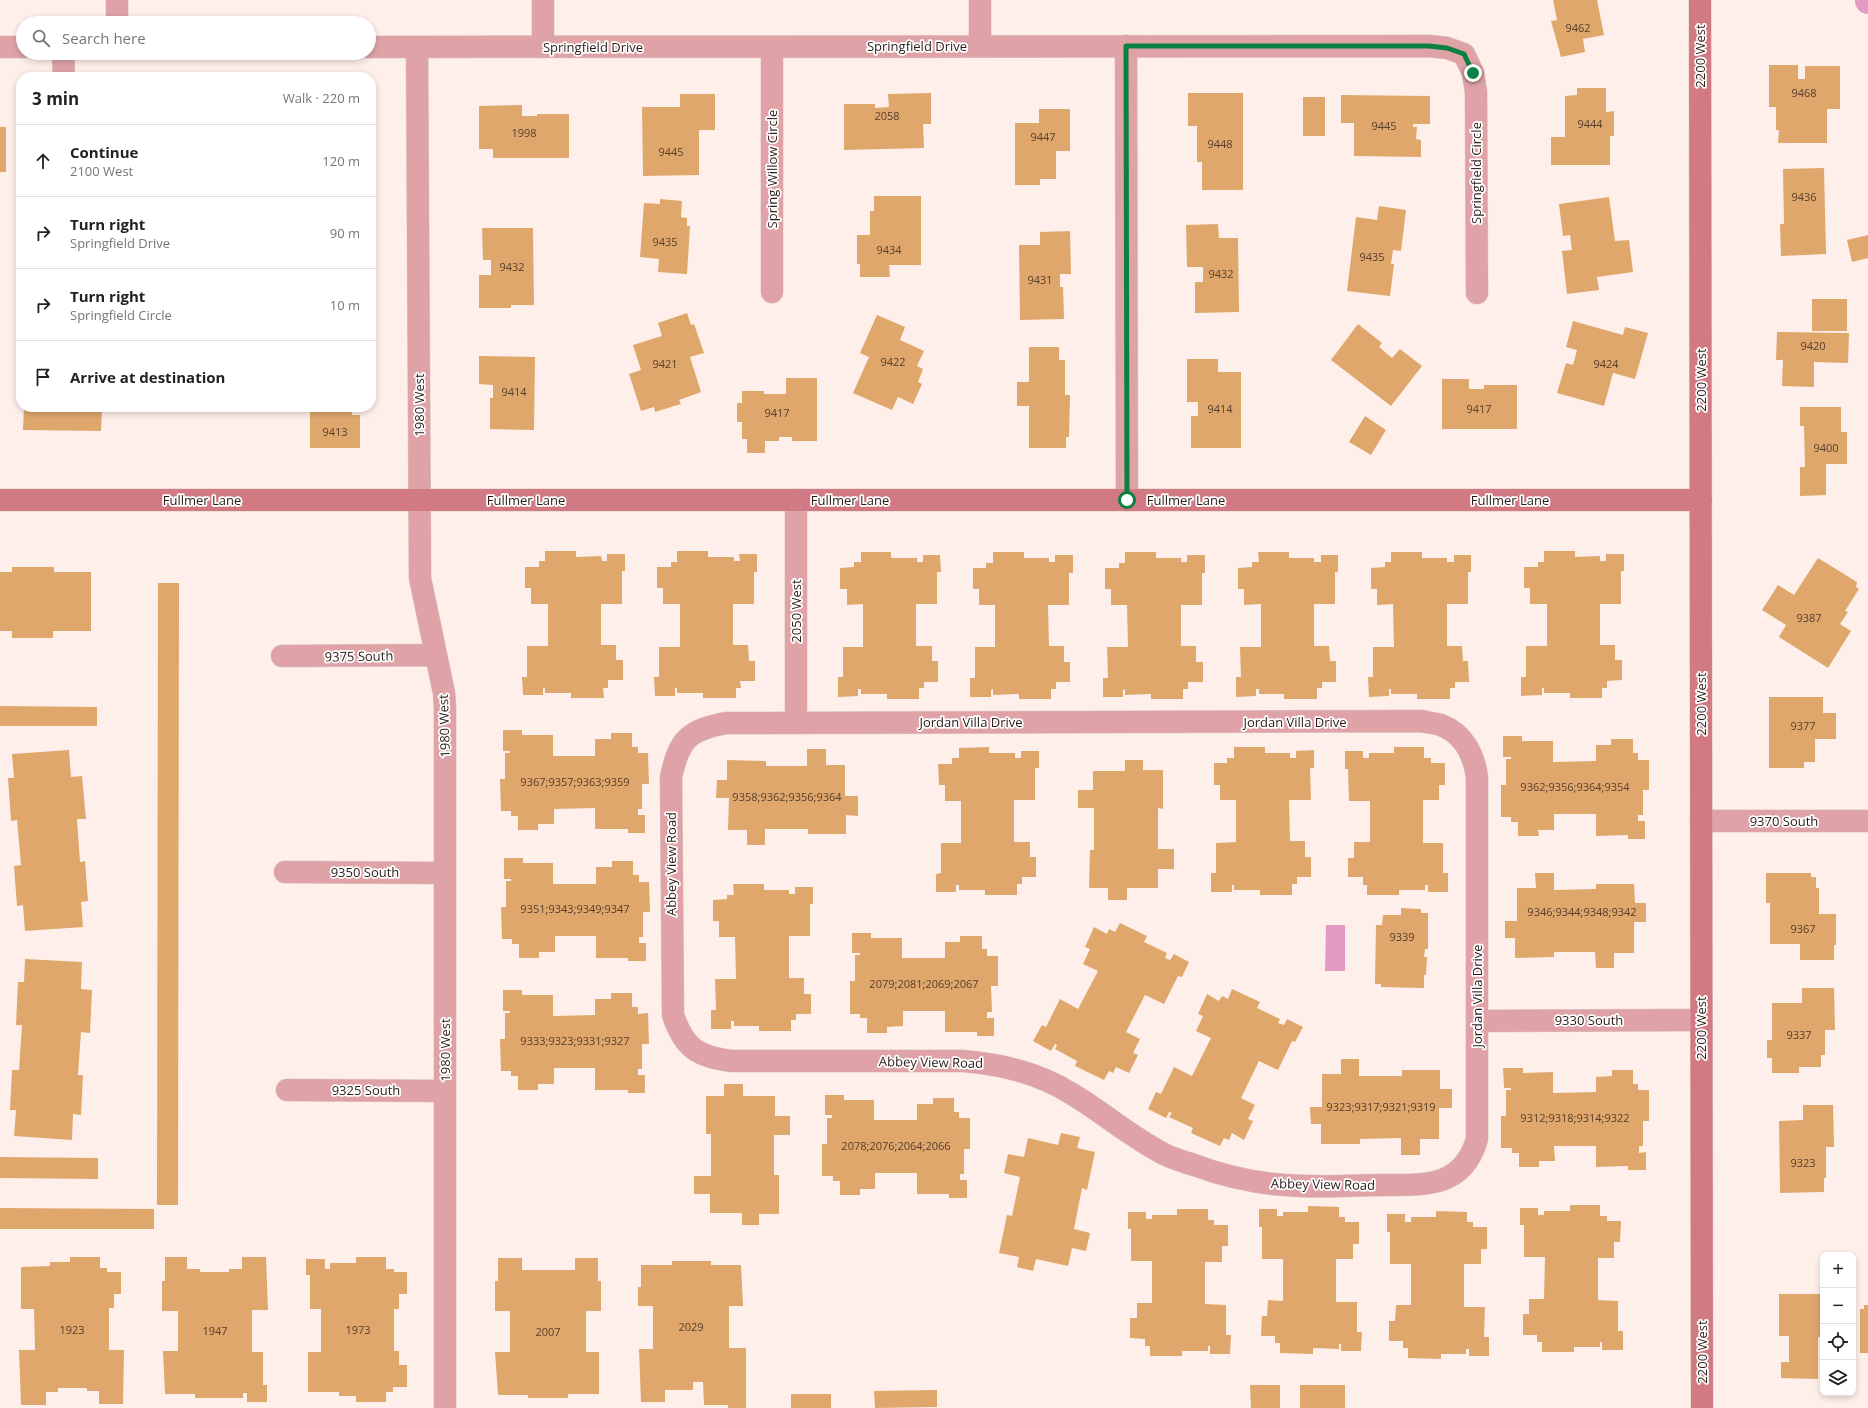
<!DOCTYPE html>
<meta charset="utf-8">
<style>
:root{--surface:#fff;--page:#f2f2f2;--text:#222;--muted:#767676;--line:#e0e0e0}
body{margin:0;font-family:"Open Sans",sans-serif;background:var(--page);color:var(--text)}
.controls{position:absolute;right:12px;bottom:12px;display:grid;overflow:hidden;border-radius:8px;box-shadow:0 2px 6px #0003}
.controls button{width:36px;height:36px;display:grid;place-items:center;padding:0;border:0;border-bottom:1px solid var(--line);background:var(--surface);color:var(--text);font:20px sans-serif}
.stop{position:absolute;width:12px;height:12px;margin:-9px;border:3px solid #0b8043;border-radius:50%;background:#fff}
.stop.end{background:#0b8043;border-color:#fff;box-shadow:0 1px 4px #0008}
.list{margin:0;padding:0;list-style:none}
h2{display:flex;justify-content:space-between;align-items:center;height:52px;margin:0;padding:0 16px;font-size:17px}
h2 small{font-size:13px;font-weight:400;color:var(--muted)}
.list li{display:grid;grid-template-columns:26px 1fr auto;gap:12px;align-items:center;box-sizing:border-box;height:72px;padding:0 16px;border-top:1px solid var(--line)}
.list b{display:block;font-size:15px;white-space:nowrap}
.list p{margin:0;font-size:13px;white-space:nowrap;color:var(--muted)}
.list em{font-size:13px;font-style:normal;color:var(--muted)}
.icon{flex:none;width:22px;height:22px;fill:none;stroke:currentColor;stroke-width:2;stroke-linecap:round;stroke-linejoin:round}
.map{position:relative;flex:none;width:1868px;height:1408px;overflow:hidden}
.search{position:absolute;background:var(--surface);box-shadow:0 2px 6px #0003;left:16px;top:16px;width:360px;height:44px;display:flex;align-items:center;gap:10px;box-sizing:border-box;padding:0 14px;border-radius:22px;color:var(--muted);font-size:15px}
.panel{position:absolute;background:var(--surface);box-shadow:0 2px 6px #0003;left:16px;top:72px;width:360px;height:340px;border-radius:16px}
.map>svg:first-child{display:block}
.water{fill:#e49bc1}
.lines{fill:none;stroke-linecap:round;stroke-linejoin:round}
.canal{stroke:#e49bc1;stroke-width:26}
.building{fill:#dfa76c}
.street-casing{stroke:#ddcdc8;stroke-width:23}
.secondary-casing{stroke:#ddcdc8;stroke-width:23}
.street{stroke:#dfa3a7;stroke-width:22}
.secondary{stroke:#d17a83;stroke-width:22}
.route{stroke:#0b8043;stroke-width:5}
.labels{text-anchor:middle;stroke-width:3.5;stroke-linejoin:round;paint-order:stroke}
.number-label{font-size:11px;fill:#563e2c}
.street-label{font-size:13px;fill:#291b16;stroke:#fff}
</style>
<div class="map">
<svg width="1868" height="1408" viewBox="0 0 1868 1408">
<rect width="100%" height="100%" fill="#ffefea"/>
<path class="water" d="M1326 925H1345V971H1325Z"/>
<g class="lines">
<path class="canal" d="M1868 0V1"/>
</g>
<path class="building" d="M1553 0H1597L1604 35 1583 39 1585 52 1561 57 1551 21 1557 20Z
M1769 65H1798V79H1805V66H1840V109H1827V143H1778L1779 130H1776V107H1769Z
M1577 88H1606V112L1614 111V136H1610V165H1551V137H1565V96L1577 95Z
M931 93V124H923L924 148 844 150V104H875V108L889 107 888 94Z
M1188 93H1243V190H1202V162H1197V126H1188Z
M680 94H715V130H699V175L643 176 642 107H680Z
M1341 95 1430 96V124H1413V127H1417L1416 139 1421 140V157L1354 156V123H1341Z
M1303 97H1325V136H1303Z
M522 105V116H537V114H569V158H493V149H479V106Z
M1039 109H1070V151H1056V179H1040V185H1015V123H1039Z
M0 127H6V172H0Z
M1824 168 1826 254 1781 256 1780 224H1784L1783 169Z
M874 196H921V265H889L890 277H860V264H857V235H870V211H874Z
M1609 197 1615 241 1629 240 1633 272 1597 277 1599 290 1567 294 1562 251 1572 250 1570 235 1563 236 1559 204Z
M660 199 682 201 681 217 687 218V226H690L687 274 658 272 659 259 640 257 644 203 660 204Z
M1379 206 1406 210 1401 251 1393 250 1391 264H1394L1390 296 1347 291 1356 217 1377 220Z
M1218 224 1219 238H1238L1239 312 1195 313V282H1203V267H1187L1186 225Z
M482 228H533L534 305H511V308H479V275H491V260H483Z
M1070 231 1071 274H1060V287H1063L1064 319 1020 320 1019 245H1040V232Z
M1868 235V258L1852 262 1847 240Z
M1812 299H1847V331H1812Z
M687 313 691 325 694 324 704 353 690 357 701 392 679 400 681 404 655 412 654 407 641 411 629 374 641 370 633 345 662 336 658 323Z
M877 315 905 327 900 340 924 351 917 366 923 369 918 382 922 384 913 404 898 397 892 410 853 393 869 357 860 353Z
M1573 321 1623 335 1625 327 1648 333 1635 379 1613 373 1604 406 1557 393 1566 363 1573 365 1577 350 1566 347Z
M1358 324 1382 343 1379 347 1392 358 1400 349 1422 366 1391 406 1331 360Z
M1777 332 1849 333 1848 363 1814 362V387L1782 386 1783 360H1776Z
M1029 347H1059V360H1065V395H1070L1069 437H1066V448H1029V406H1017V382H1029Z
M479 356 535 357 534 430 490 429V398H493V385L479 384Z
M1187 359H1218V372H1241V448H1191V416H1198V402H1187Z
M786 378H817V441H792V437H779V441H765V453H747V439H742V422H737V403H742V391H764V394H786Z
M1442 379H1469V389H1484V385H1517V429H1442Z
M24 407H102L101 431 23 430Z
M310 407H352V415H360V448H310Z
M1800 407H1841V432H1847V464H1826V495L1800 496V467H1805L1804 426H1800Z
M1365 416 1386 430 1371 455 1349 442Z
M545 551H576V557L601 556 602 561H607V554H625V571H622V604H601V645H616V660H623V680H608V688H603L604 698H571V693H545V688H543V695H523L522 677H527V646H548V604H531V588H525V567H539V561H545Z
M677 551H708V557H734V561H740L739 554H757V572H754V604H733V645H748L749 661H755V681H740L741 688H736V698H703V693H677V688H675V696H655L654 677H659V647H680V604H663V588H657V567H671V562H677Z
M1544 551H1575V557L1600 556V561H1606V554H1624V571H1621V604H1600V645H1615V660H1622V680L1607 681V688H1602V698H1570V693H1544V688H1542V695L1521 696V677H1526V646H1547V604H1530V588H1524V567H1538V562H1544Z
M861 552H891V558H917V562H923V555H940L941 572H937V604H916V646H932V661H938V682H924V688H919V699H887V694H861V689H858V696L838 697V677H843V647H863V604L847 605V589H840V568L854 567V562H861Z
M993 552H1024V558H1049V562H1055V555H1073V573H1069V605H1048L1049 646H1064V662H1070V682H1056V689H1051V699H1019V694L993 695V689L991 690V697H970V678H975V647H995V605H979V589H973V568H986V563H993Z
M1125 552H1156V558H1181V562H1187V555H1205V573H1202V605H1181V646H1196V662H1203V682H1188V689H1183V699H1151V694L1125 695V689L1123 690V697H1103V678H1108L1107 647H1128L1127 605H1111V589H1105V568H1119V563H1125Z
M1258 552H1289V558H1314V562H1321V555H1338V572H1335V604H1314V646H1329L1330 661H1336V682H1322V688H1317V699H1284V694H1259V689H1256V696L1236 697V677H1241L1240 647H1261V604L1244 605V589H1238V568L1252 567V562H1259Z
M1391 552H1422V558H1447V562H1454V555H1471V572H1468V604H1447V646H1462L1463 661H1468L1469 682H1455V688H1450V699H1417V694H1391V689H1389V696L1369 697 1368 677H1373V647H1394L1393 604 1377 605V589H1371V568L1385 567V562H1391Z
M1818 558 1857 582 1856 587 1859 589 1845 611 1848 612 1840 624 1851 631 1828 668 1779 637 1786 625 1762 610 1778 585 1794 595Z
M12 567H54V572H91V631H53V638H12V631H0V572H12Z
M158 583H179L178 1205H157Z
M1769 697H1823V713H1836V739H1815V762H1804V768H1769Z
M0 706 97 707V726H0Z
M503 730H522V735H553V756H595V739H611V733H632V747H638V753H648L649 784H642V809H638V815H645V833H628V829H595V808L554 809V824H538V830H518V816H511V811H501L500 779H505V753H510V751H503Z
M1503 736H1522V741H1553V762L1596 761V745H1611V739H1633V753H1638V760H1649V790H1643V815H1638V821H1645V839H1628V835L1596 836V814H1554V830H1538L1539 836H1518V822H1511V817H1501V785H1506V759H1511V757H1503Z
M989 747V753H1015V758H1021V751H1039V768H1035V800H1014V842H1030V857H1036V877H1022V884H1017V895H985V890H959V885H956V892H936V874L941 873V843H961V801H945V785H939L938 764H952V758H959V748Z
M1234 747H1265V753H1290V758H1296V751L1314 750V768H1310L1311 800H1289L1290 841H1305V857H1311V877H1297V884H1292V895H1260V890H1234V885H1232V892H1211V873H1216V843L1236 842V800H1220V785H1214V763H1227V758H1234Z
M1394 747H1424V758H1431V763H1445V785H1439V800H1423V843H1443V873H1448V892H1428V885H1425V890H1399V895H1367V885H1363V877H1348V858H1354V842H1370V801H1349L1348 769H1345V751H1363V758H1369V753H1394Z
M807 749H826V765H845V796H858V816L846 815V834H808V829H765V845H747V830H728L729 798H716L717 780H727V760L766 761V766H807Z
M69 750 71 777 82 776 86 819H77L80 862 85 861 88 901 81 902 83 927 25 931 23 905 17 906 14 866 21 865 17 820 11 821 8 778H14L12 754Z
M1125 760H1143V770H1163V809L1158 808V849H1174V869H1158V888H1127V900H1108V888H1089L1090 850H1094V808H1078V790H1093V771H1125Z
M504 858H523V863H553V884H596V867H612V861H633V875H639V882H649L650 912H643V937H639V943H646V961H628V958H596V936H555V952H539V958H519V944H512V939H502L501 907H506V881H511V879H504Z
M1535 873H1554V890L1596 889V884H1634L1635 903H1646V922H1634V953H1614V968H1596L1595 952H1554V957L1515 958V938H1505V921H1517V888H1536Z
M1766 873H1811V877H1816V888H1819V914H1836V945H1834V960H1800V944H1770V903H1766Z
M733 884H764V890H789V894H795V887H813V904H810V936H789V978H804V994H811V1014H796V1020H791V1031H759V1026H734V1021H731V1029H711V1010H716L715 979H736L735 937H719V921H713V900L727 899V895H734Z
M1401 908 1421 909V913H1428V949H1425L1424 957H1427L1426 975H1424V988L1381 987V984H1375L1376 925H1382L1383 915H1401Z
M1120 923 1147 936 1144 942 1167 953 1165 958 1170 960 1174 954 1189 962 1182 977 1178 976 1164 1004 1145 995 1126 1032 1140 1039 1133 1053 1138 1055 1129 1073 1116 1067 1113 1073 1109 1071 1104 1080 1075 1066 1077 1061 1055 1049 1057 1045 1055 1044 1051 1051 1033 1041 1042 1025 1046 1027 1060 999 1078 1009 1098 971 1083 964 1090 949 1085 947 1094 927 1107 934 1109 929 1115 932Z
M852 933H871V938H902V958H945V942H960V936H982V949H987V956H998V986H991L992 1012H987V1018H994V1036H977V1032H945V1011H903V1026L887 1027V1033H867V1018H860V1014H850V981H855V955H860V953H852Z
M25 959 82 962 81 989 92 990 90 1033 81 1032 78 1075H83L81 1115 73 1114 72 1140 14 1136 16 1110H10L12 1070H19L22 1025H16L18 982H24Z
M1802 988H1834L1835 1030H1825V1055H1821V1067H1799V1073H1772V1058H1767V1040H1772V1003H1802Z
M1232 989 1260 1002 1257 1008 1280 1019 1278 1023 1284 1025 1287 1019 1303 1027 1295 1042 1292 1041 1278 1070 1259 1061 1241 1098 1255 1105 1248 1119 1253 1121 1244 1140 1232 1133 1229 1140 1224 1138 1220 1146 1191 1133 1193 1128 1169 1117 1172 1113 1169 1112 1166 1118 1148 1109 1156 1092 1161 1094 1174 1067 1192 1076 1211 1038 1196 1031 1203 1016 1198 1014 1207 994 1219 1001 1222 996 1228 999Z
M503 990H522V995H553V1016L595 1015V999H611V993H632V1007H638V1014L648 1013 649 1044H642V1069H638V1075H645V1093H628V1090H595V1068H554V1084H538V1090H518V1076H511V1071H501L500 1039H505V1013H510V1011H503Z
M1341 1059H1359V1076H1402V1070H1440V1089H1452V1108H1439V1139H1420V1155H1401V1138L1360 1139V1144H1321V1124H1311L1310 1107H1322V1074H1341Z
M1503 1068H1523V1073L1553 1072V1093L1596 1092V1077L1612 1076V1070H1633V1084H1638V1090H1649V1121H1643V1146H1639V1153L1646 1152V1170H1628V1166L1596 1167V1146H1554L1555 1161H1539V1167H1519V1153H1512V1148H1501V1116H1506V1090H1511V1088H1504Z
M724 1084H743V1096H775V1116H790V1135H774V1175H779V1214H759V1225H742V1213H710V1194H694V1176H711V1134H706V1096H724Z
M825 1095H844V1100H874V1120H917V1104H933V1098H954V1112H959V1118H970V1149H964V1174H960V1180H967V1198H949V1194H917V1173H875V1189H860V1195H840V1181H833V1176H822V1144H827V1118H832V1115H825Z
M1803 1105H1833L1834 1147H1826V1178H1824V1192L1780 1193 1779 1121 1803 1120Z
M1061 1133 1080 1137 1077 1148 1095 1152 1087 1190 1082 1188 1074 1229 1090 1233 1086 1251 1072 1248 1068 1266 1036 1259 1033 1271 1017 1267 1019 1257 999 1253 1007 1215 1012 1216 1020 1177 1004 1173 1008 1154 1024 1157 1028 1138 1058 1145Z
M0 1157 98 1158V1179L0 1178Z
M1570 1205H1600V1216H1607V1221H1621L1620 1242H1614V1258H1598V1300L1618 1301V1331H1623V1350H1602V1342H1600V1347H1574V1352H1542V1342H1537V1335H1523V1314H1529V1299H1544L1545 1257H1524V1225H1520V1208H1538V1215H1544V1211H1570Z
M1308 1206 1339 1207V1217H1345V1222H1359V1244H1353V1259H1336V1302H1357V1332H1362L1361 1351H1341V1344H1339V1349L1313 1348V1354L1280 1353V1343H1275V1336H1261L1262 1316H1267L1268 1300 1283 1301V1259H1262V1227H1259V1209H1277V1216H1283V1212H1308Z
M0 1208 154 1209V1229H0Z
M1177 1209H1208V1220H1214V1225H1228V1246H1222V1262H1205V1304L1226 1305V1335H1231L1230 1354H1210V1346H1208V1351H1182V1356H1150V1346H1145V1339L1130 1338V1318H1137V1303H1152V1261H1131V1229H1128V1212H1146V1219H1152V1215H1177Z
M1436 1211 1467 1212V1222H1473V1227H1487V1249H1481V1264H1464V1307H1485L1484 1337H1489V1356H1469V1349H1466V1354H1441V1359L1408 1358V1348H1403V1341H1389V1321H1395L1396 1305H1411V1264H1390V1232H1387V1214H1405V1222H1411V1217H1436Z
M70 1257H100V1268H107V1272H121V1294H114V1308H109V1350H124L123 1404H99V1391H87V1388H58V1392H46V1405H21L19 1350H35L34 1309H21V1267L50 1266V1262H70Z
M165 1257H187V1269H200V1272H229V1269H242V1257H266L268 1310H252V1352H263V1385H267V1402H247V1393H243V1398H195V1394H165L163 1351H178V1311H162V1281H165Z
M356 1257H386V1269H394V1272H407V1294H399V1309H394V1351H399V1365H407V1387H393V1392H386V1402H356V1396H339V1392H308V1352H321V1309H310V1275H306V1259H325V1269H330V1263H356Z
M498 1258H522V1270H575V1258H598V1281H601V1311H586V1352H599V1394H568V1398H528V1395H498L495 1352H510V1311H495V1281H498Z
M672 1261H711V1265H741L743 1306H729V1348H746V1408H728V1405H704L703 1382H693V1390H665V1402H641L639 1349H653V1306H638V1287H641V1265H672Z
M1779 1294H1823V1337H1818V1379L1781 1378V1362H1789V1336H1779Z
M1864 1305H1868V1353H1860V1309H1864Z
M1250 1385H1280V1408H1251Z
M1300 1385H1345V1408H1300Z
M937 1390V1407L875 1408 874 1391Z
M791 1394H831V1408H791Z"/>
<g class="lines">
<g class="street-casing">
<path id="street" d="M543 0V47
M980 0V46
M117 23V0
M1126 46 1127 500
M0 47H23
M369 47 1429 46 1447 48 1464 54 1473 73 1476 92 1477 293
M417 47 420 578 444 693 445 706V1408
M63 53 64 77
M772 292V47
M796 500V723
M282 656 436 655
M1422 721C1428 723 1435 723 1441 725 1464 734 1474 755 1477 777V1139C1463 1188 1425 1185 1382 1185 1350 1185 1317 1188 1285 1185 1254 1183 1224 1176 1194 1165 1185 1162 1174 1159 1166 1155 1132 1138 1104 1113 1072 1094 1039 1073 1001 1064 963 1061H732C698 1057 684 1048 673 1015L671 777C679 740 688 730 726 723Z
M1701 821H1868
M285 872 445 873
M1477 1021 1701 1020
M287 1090 445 1091"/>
</g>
<g class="secondary-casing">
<path id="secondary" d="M1700 0 1702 1408
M0 500H1701"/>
</g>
<use href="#street" class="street"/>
<use href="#secondary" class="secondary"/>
</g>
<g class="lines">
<path class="route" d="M1127 500 1126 46H1429L1447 48 1464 54 1473 73"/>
</g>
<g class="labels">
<g class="number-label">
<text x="1578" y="32">9462</text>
<text x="1804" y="97">9468</text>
<text x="887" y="120">2058</text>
<text x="1590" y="128">9444</text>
<text x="1384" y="130">9445</text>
<text x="524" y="137">1998</text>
<text x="1043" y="141">9447</text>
<text x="1220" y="148">9448</text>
<text x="671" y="156">9445</text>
<text x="1804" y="201">9436</text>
<text x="665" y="246">9435</text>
<text x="889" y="254">9434</text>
<text x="1372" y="261">9435</text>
<text x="512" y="271">9432</text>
<text x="1221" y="278">9432</text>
<text x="1040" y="284">9431</text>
<text x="1813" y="350">9420</text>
<text x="893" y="366">9422</text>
<text x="665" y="368">9421</text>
<text x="1606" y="368">9424</text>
<text x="514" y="396">9414</text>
<text x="1220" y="413">9414</text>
<text x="1479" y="413">9417</text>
<text x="777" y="417">9417</text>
<text x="335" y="436">9413</text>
<text x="1826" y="452">9400</text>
<text x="1809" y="622">9387</text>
<text x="1803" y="730">9377</text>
<text x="575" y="786">9367;9357;9363;9359</text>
<text x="1575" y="791">9362;9356;9364;9354</text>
<text x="787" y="801">9358;9362;9356;9364</text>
<text x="575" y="913">9351;9343;9349;9347</text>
<text x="1582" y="916">9346;9344;9348;9342</text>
<text x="1803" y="933">9367</text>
<text x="1402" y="941">9339</text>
<text x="924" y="988">2079;2081;2069;2067</text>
<text x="1799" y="1039">9337</text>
<text x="575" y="1045">9333;9323;9331;9327</text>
<text x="1381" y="1111">9323;9317;9321;9319</text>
<text x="1575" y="1122">9312;9318;9314;9322</text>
<text x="896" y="1150">2078;2076;2064;2066</text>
<text x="1803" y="1167">9323</text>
<text x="691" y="1331">2029</text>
<text x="72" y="1334">1923</text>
<text x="358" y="1334">1973</text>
<text x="215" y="1335">1947</text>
<text x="548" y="1336">2007</text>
</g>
<g class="street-label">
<text x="917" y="51">Springfield Drive</text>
<text x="593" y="52">Springfield Drive</text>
<text transform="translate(1700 56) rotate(-90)" y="5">2200 West</text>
<text transform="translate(772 169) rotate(-90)" y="5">Spring Willow Circle</text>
<text transform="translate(1476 173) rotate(-90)" y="5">Springfield Circle</text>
<text transform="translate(1701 380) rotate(-90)" y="5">2200 West</text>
<text transform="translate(419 405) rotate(-90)" y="5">1980 West</text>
<text x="202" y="505">Fullmer Lane</text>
<text x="526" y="505">Fullmer Lane</text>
<text x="850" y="505">Fullmer Lane</text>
<text x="1186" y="505">Fullmer Lane</text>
<text x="1510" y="505">Fullmer Lane</text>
<text transform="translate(796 611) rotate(-90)" y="5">2050 West</text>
<text transform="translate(359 656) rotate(-1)" y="5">9375 South</text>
<text transform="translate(1701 704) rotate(-90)" y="5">2200 West</text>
<text x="971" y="727">Jordan Villa Drive</text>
<text x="1295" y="727">Jordan Villa Drive</text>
<text transform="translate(444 726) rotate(-92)" y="5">1980 West</text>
<text x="1784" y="826">9370 South</text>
<text transform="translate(671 864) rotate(-90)" y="5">Abbey View Road</text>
<text x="365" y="877">9350 South</text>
<text transform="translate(1477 996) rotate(-90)" y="5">Jordan Villa Drive</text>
<text x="1589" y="1025">9330 South</text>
<text transform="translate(1701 1028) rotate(-90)" y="5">2200 West</text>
<text transform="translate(445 1050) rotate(-90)" y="5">1980 West</text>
<text transform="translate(931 1062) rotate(1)" y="5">Abbey View Road</text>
<text x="366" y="1095">9325 South</text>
<text transform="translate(1323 1184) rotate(1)" y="5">Abbey View Road</text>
<text transform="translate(1702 1352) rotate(-90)" y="5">2200 West</text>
</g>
</g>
</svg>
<div class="controls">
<button>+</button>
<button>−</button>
<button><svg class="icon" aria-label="locate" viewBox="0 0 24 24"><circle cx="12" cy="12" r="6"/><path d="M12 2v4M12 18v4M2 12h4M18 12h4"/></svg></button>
<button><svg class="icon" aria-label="layers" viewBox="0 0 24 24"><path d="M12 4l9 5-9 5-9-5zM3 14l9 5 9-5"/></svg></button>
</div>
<div class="stop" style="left:1127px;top:500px"></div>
<div class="stop end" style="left:1473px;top:73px"></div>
<div class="search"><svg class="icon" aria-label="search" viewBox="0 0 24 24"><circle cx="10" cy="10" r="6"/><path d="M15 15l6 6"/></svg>Search here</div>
<section class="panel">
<h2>3 min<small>Walk · 220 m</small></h2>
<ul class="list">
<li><svg class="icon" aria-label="ahead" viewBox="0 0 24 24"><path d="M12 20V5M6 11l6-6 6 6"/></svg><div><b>Continue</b><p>2100 West</p></div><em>120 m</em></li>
<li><svg class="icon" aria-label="right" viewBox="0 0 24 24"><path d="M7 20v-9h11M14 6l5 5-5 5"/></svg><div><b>Turn right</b><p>Springfield Drive</p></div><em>90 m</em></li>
<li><svg class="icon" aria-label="right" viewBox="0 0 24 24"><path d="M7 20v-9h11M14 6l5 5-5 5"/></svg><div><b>Turn right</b><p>Springfield Circle</p></div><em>10 m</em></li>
<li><svg class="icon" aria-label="arrive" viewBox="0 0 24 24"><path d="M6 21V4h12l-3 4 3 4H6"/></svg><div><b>Arrive at destination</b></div></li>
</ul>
</section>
</div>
